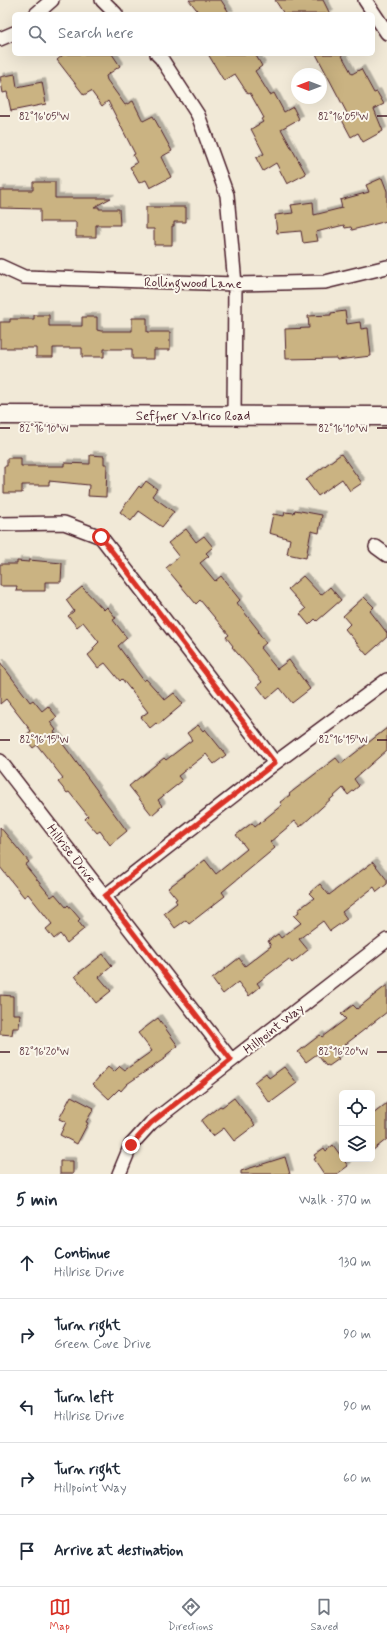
<!DOCTYPE html>
<meta charset="utf-8">
<style>
:root{--surface:#fff;--page:#f2f2f3;--text:#1f2937;--muted:#747a83;--line:#e0e1e3;--accent:#d93025}
body{margin:0;font-family:Mynerve,sans-serif;background:var(--page);color:var(--text)}
.controls{position:absolute;right:12px;bottom:12px;display:grid;overflow:hidden;border-radius:6px;box-shadow:0 4px 16px #0002}
.controls button{width:36px;height:36px;display:grid;place-items:center;padding:0;border:0;border-bottom:1px solid var(--line);background:var(--surface);color:var(--text);font:20px sans-serif}
.compass{position:absolute;left:291px;top:68px;width:36px;height:36px;border-radius:50%;background:var(--surface);box-shadow:0 4px 16px #0002;rotate:270deg}
.stop{position:absolute;width:12px;height:12px;margin:-9px;border:3px solid #d93025;border-radius:50%;background:#fff}
.stop.end{background:#d93025;border-color:#fff;box-shadow:0 1px 4px #0008}
.list{margin:0;padding:0;list-style:none}
h2{display:flex;justify-content:space-between;align-items:center;height:52px;margin:0;padding:0 16px;font-size:17px}
h2 small{font-size:13px;font-weight:400;color:var(--muted)}
.list li{display:grid;grid-template-columns:26px 1fr auto;gap:12px;align-items:center;box-sizing:border-box;height:72px;padding:0 16px;border-top:1px solid var(--line)}
.list b{display:block;font-size:15px;white-space:nowrap}
.list p{margin:0;font-size:13px;white-space:nowrap;color:var(--muted)}
.list em{font-size:13px;font-style:normal;color:var(--muted)}
.icon{flex:none;width:22px;height:22px;fill:none;stroke:currentColor;stroke-width:2;stroke-linecap:round;stroke-linejoin:round}
.map{position:relative;flex:none;width:387px;height:1174px;overflow:hidden}
.search{position:absolute;background:var(--surface);box-shadow:0 4px 16px #0002;left:12px;right:12px;top:12px;height:44px;display:flex;align-items:center;gap:10px;box-sizing:border-box;padding:0 14px;border-radius:6px;color:var(--muted);font-size:15px}
.sheet{height:412px;background:var(--surface)}
nav{display:flex;justify-content:space-around;align-items:center;box-sizing:border-box;height:56px;border-top:1px solid var(--line);background:var(--surface);font-size:11px;color:var(--muted)}
nav a{display:grid;justify-items:center;gap:2px}
nav .on{color:var(--accent)}
.map>svg:first-child{display:block}
.building{fill:#cab382;stroke:#4a1f2b;filter:url(#shadow)}
.lines{fill:none;stroke-linecap:round;stroke-linejoin:round}
.street-casing{stroke:#4a1f2b;stroke-width:16}
.secondary-casing{stroke:#4a1f2b;stroke-width:21}
.street{stroke:#fbf7ec;stroke-width:13}
.secondary{stroke:#fbf7ec;stroke-width:18}
.route{stroke:#d93025;stroke-width:5}
.ticks{fill:none;stroke:#4a1f2b;stroke-width:1.5}
.labels{text-anchor:middle;stroke-width:4;stroke-linejoin:round;paint-order:stroke}
.street-label{font-size:13px;fill:#4a1f2b;stroke:#fbf7ec}
.ticks-label{font-size:10px;text-anchor:middle;fill:#4a1f2b;stroke:#fbf7ec;stroke-width:4;stroke-linejoin:round;paint-order:stroke}
</style>
<div class="map">
<svg width="387" height="1174" viewBox="0 0 387 1174">
<defs>
<filter id="shadow"><feDropShadow dx="3.5" dy="-3.5" stdDeviation="0" flood-color="#0004"/></filter>
</defs>
<rect width="100%" height="100%" fill="#f1e9d7"/>
<filter id="ink" filterUnits="userSpaceOnUse"><feTurbulence type="fractalNoise" baseFrequency=".025" numOctaves="2"/><feDisplacementMap in="SourceGraphic" scale="8" xChannelSelector="R" yChannelSelector="G"/><feConvolveMatrix kernelMatrix="1 2 1 2 8 2 1 2 1" color-interpolation-filters="sRGB"/></filter>
<g filter="url(#ink)">
<path class="building" d="M189 0H221L230 14H200Z
M275 0H323L330 14H284Z
M64 54H112L120 66 106 76 107 80 125 105 133 101 143 121 153 116 172 151 161 157 171 177 150 188 146 180 139 183 130 167 137 163 133 155 135 154 108 101 102 106 91 91 84 95 57 60Z
M208 54H255L262 66 255 71 270 95 274 93 284 112 293 107 299 119 281 129 306 174 287 184 276 163 263 171 256 158 264 154 251 129 263 122 261 119 264 118 250 93 248 94 235 74 224 81Z
M316 54H341L352 74 361 69 374 93 377 92 384 104 374 109 383 131 363 142 358 133 351 137 342 120 349 117Z
M15 74 17 87 42 82 46 104 11 111 7 92 3 93 0 77Z
M382 178 387 191V221L352 230 351 227 345 228 344 225 316 232 318 241 303 243 301 231 277 233 275 215 293 213 291 205 313 202 314 215 342 208 340 200 369 192 366 185Z
M33 182H55V198H111L94 207H99V209H119L120 225H96V237H76V222H40V209L0 208V190H33Z
M146 207H186V222H174V226H172V245H154V229H146Z
M345 311 347 324 360 322 361 329 368 328 371 356 337 360 336 358 286 359 285 329 309 328 308 316 331 315V313Z
M34 315H49V326H82V317H97V330L101 331H132V318H147V332H170V350H154V359H132V349H104V357H82V348H53V357H36V348H0V322H10V319H34Z
M341 454 362 483 350 491 342 479 318 496 306 480Z
M90 455 104 456V464H107L106 497 88 496 89 485 49 481V485H22V493H4V466H7V458H21V466H64V463L90 464Z
M146 481 157 489 152 496 174 512 162 527 139 511 131 521 120 512 139 486 141 488Z
M295 510 322 515 319 533 311 531 306 558 287 554 290 539 269 533 273 514 284 516 285 512 294 513Z
M186 529 196 542 204 536 213 547 206 553 209 556 200 563 215 581 221 576 240 600 237 603 259 631 258 632 266 643 260 648 277 669 289 660 310 689 292 703 280 688 267 699 257 686 262 682 232 647 233 646 226 637 229 635 200 600 196 604 166 568 179 557 168 543Z
M29 560 62 563 61 582H45V591H16L17 586H0V564H17V561L29 562Z
M303 576 321 595 330 587 341 600 317 621 315 619 309 625 300 614 306 609 288 589Z
M82 587 104 610 107 607 116 618 113 620 127 638 118 646 144 681 146 679 165 700 174 693 183 704 158 725 156 723 150 728 141 717 148 712 122 679 120 681 105 663 98 668 88 655 94 650 93 648 99 642 83 622 77 627 68 616 74 611 66 600Z
M364 597 374 607 370 611 387 633V637L367 655 345 629 350 624 343 616Z
M0 662 30 702 33 700 42 711 48 706 57 717 50 722 56 730 54 732 127 831 110 845 100 831 97 833 85 819 88 816 69 792 67 793 58 782 63 778 37 745 33 748 24 737 31 731 6 699 0 704Z
M198 725 203 731 205 729 226 755 214 764 206 754 178 776 182 781 158 800 162 806 152 815 129 786 164 758 166 760 192 740 187 733Z
M387 728V750L354 779 359 786 348 795 343 788 300 827 295 821 270 842 275 848 222 892 225 896 189 924 186 920 175 928 164 913 177 903 175 900 177 899 168 888 205 860 216 874 247 849 236 835 252 823 255 827 282 805 280 802 290 795 289 794 336 758 341 764Z
M0 827 29 862 25 865 51 897 55 894 66 907 68 905 80 919 78 921 84 929 67 943 60 934 54 939 46 929 52 924 28 894 24 897 0 867Z
M373 862 387 880V884L377 892 374 887 342 912 347 919 330 931 323 921 299 939 308 950 292 963 289 959 257 983 260 987 249 996 238 982 223 994 212 979 239 958 245 966 271 946 268 941 278 934 281 938 301 923 294 916 299 912 298 910 314 898 309 893 320 884 329 895Z
M103 954 112 966 99 977 111 991 96 1003 75 976Z
M387 985V1012L342 1047 345 1051 337 1057 339 1059 329 1066 327 1065 326 1066 317 1054 306 1062 298 1052 320 1035 322 1037 346 1019 341 1014 353 1005 357 1009Z
M0 995 13 996V1014H20L19 1028H13L12 1035 0 1034Z
M158 1018 178 1046 166 1055 167 1057 127 1084 121 1091 119 1089 109 1099 93 1084 108 1067 114 1072 120 1066 125 1070 152 1051 138 1033Z
M284 1067 297 1083 270 1103 254 1082 266 1073 269 1078Z
M71 1096 94 1108 86 1122 88 1123 77 1144 60 1135 66 1122 59 1119Z
M234 1098 255 1125 234 1141 224 1128 213 1136 202 1122V1120L220 1106 222 1107Z
M387 1103V1139L372 1151V1115Z
M333 1145 348 1166 337 1174H324L314 1159 316 1158 314 1155 324 1148 326 1151Z
M285 1157 290 1174H241V1171Z
M60 1161H73V1174H60Z"/>
<g class="lines">
<g class="street-casing">
<path id="street" d="M102 0 116 14
M365 0 387 33
M36 14 52 0
M0 39 14 33
M157 54 161 58 198 115 227 195 235 284 234 416
M0 266 24 277 235 284 325 282 387 267
M0 524 64 523 101 537 275 763
M376 547 387 555
M0 761 231 1060
M105 896 275 763 387 680
M119 1174 131 1145 151 1123 387 940"/>
</g>
<g class="secondary-casing">
<path id="secondary" d="M0 415 387 416"/>
</g>
<use href="#street" class="street"/>
<use href="#secondary" class="secondary"/>
</g>
</g>
<g class="lines" filter="url(#ink)">
<path class="route" d="M101 537 275 763 105 896 231 1060 151 1123 131 1145"/>
</g>
<path class="ticks" d="M0 116H10M377 116H387M0 428H10M377 428H387M0 740H10M377 740H387M0 1052H10M377 1052H387"/>
<g class="labels">
<g class="street-label">
<text transform="translate(193 282) rotate(1)" y="5">Rollingwood Lane</text>
<text x="193" y="420">Seffner Valrico Road</text>
<text transform="translate(72 853) rotate(52)" y="5">Hillrise Drive</text>
<text transform="translate(273 1028) rotate(-38)" y="5">Hillpoint Way</text>
</g>
</g>
<g class="ticks-label">
<text x="343" y="120">82°16'05"W</text>
<text x="44" y="120">82°16'05"W</text>
<text x="343" y="432">82°16'10"W</text>
<text x="44" y="432">82°16'10"W</text>
<text x="44" y="743">82°16'15"W</text>
<text x="343" y="743">82°16'15"W</text>
<text x="44" y="1055">82°16'20"W</text>
<text x="343" y="1055">82°16'20"W</text>
</g>
</svg>
<div class="controls">
<button><svg class="icon" aria-label="locate" viewBox="0 0 24 24"><circle cx="12" cy="12" r="6"/><path d="M12 2v4M12 18v4M2 12h4M18 12h4"/></svg></button>
<button><svg class="icon" aria-label="layers" viewBox="0 0 24 24"><path d="M12 4l9 5-9 5-9-5zM3 14l9 5 9-5"/></svg></button>
</div>
<svg class="compass" viewBox="-18 -18 36 36"><path d="M0-13l5 13h-10z" fill="#e53935"/><path d="M0 13l5-13h-10z" fill="#747a83"/></svg>
<div class="stop" style="left:101px;top:537px"></div>
<div class="stop end" style="left:131px;top:1145px"></div>
<div class="search"><svg class="icon" aria-label="search" viewBox="0 0 24 24"><circle cx="10" cy="10" r="6"/><path d="M15 15l6 6"/></svg>Search here</div>
</div>
<section class="sheet">
<h2>5 min<small>Walk · 370 m</small></h2>
<ul class="list">
<li><svg class="icon" aria-label="ahead" viewBox="0 0 24 24"><path d="M12 20V5M6 11l6-6 6 6"/></svg><div><b>Continue</b><p>Hillrise Drive</p></div><em>130 m</em></li>
<li><svg class="icon" aria-label="right" viewBox="0 0 24 24"><path d="M7 20v-9h11M14 6l5 5-5 5"/></svg><div><b>Turn right</b><p>Green Cove Drive</p></div><em>90 m</em></li>
<li><svg class="icon" aria-label="left" viewBox="0 0 24 24"><path d="M17 20v-9H6M10 6l-5 5 5 5"/></svg><div><b>Turn left</b><p>Hillrise Drive</p></div><em>90 m</em></li>
<li><svg class="icon" aria-label="right" viewBox="0 0 24 24"><path d="M7 20v-9h11M14 6l5 5-5 5"/></svg><div><b>Turn right</b><p>Hillpoint Way</p></div><em>60 m</em></li>
<li><svg class="icon" aria-label="arrive" viewBox="0 0 24 24"><path d="M6 21V4h12l-3 4 3 4H6"/></svg><div><b>Arrive at destination</b></div></li>
</ul>
</section>
<nav>
<a class="on"><svg class="icon" aria-label="map" viewBox="0 0 24 24"><path d="M3 6l6-2 6 2 6-2v14l-6 2-6-2-6 2zM9 4v14M15 6v14"/></svg>Map</a>
<a><svg class="icon" aria-label="directions" viewBox="0 0 24 24"><path d="M12 3l9 9-9 9-9-9zM9 14v-3h6M13 9l2 2-2 2"/></svg>Directions</a>
<a><svg class="icon" aria-label="saved" viewBox="0 0 24 24"><path d="M7 4h10v16l-5-4-5 4z"/></svg>Saved</a>
</nav>
